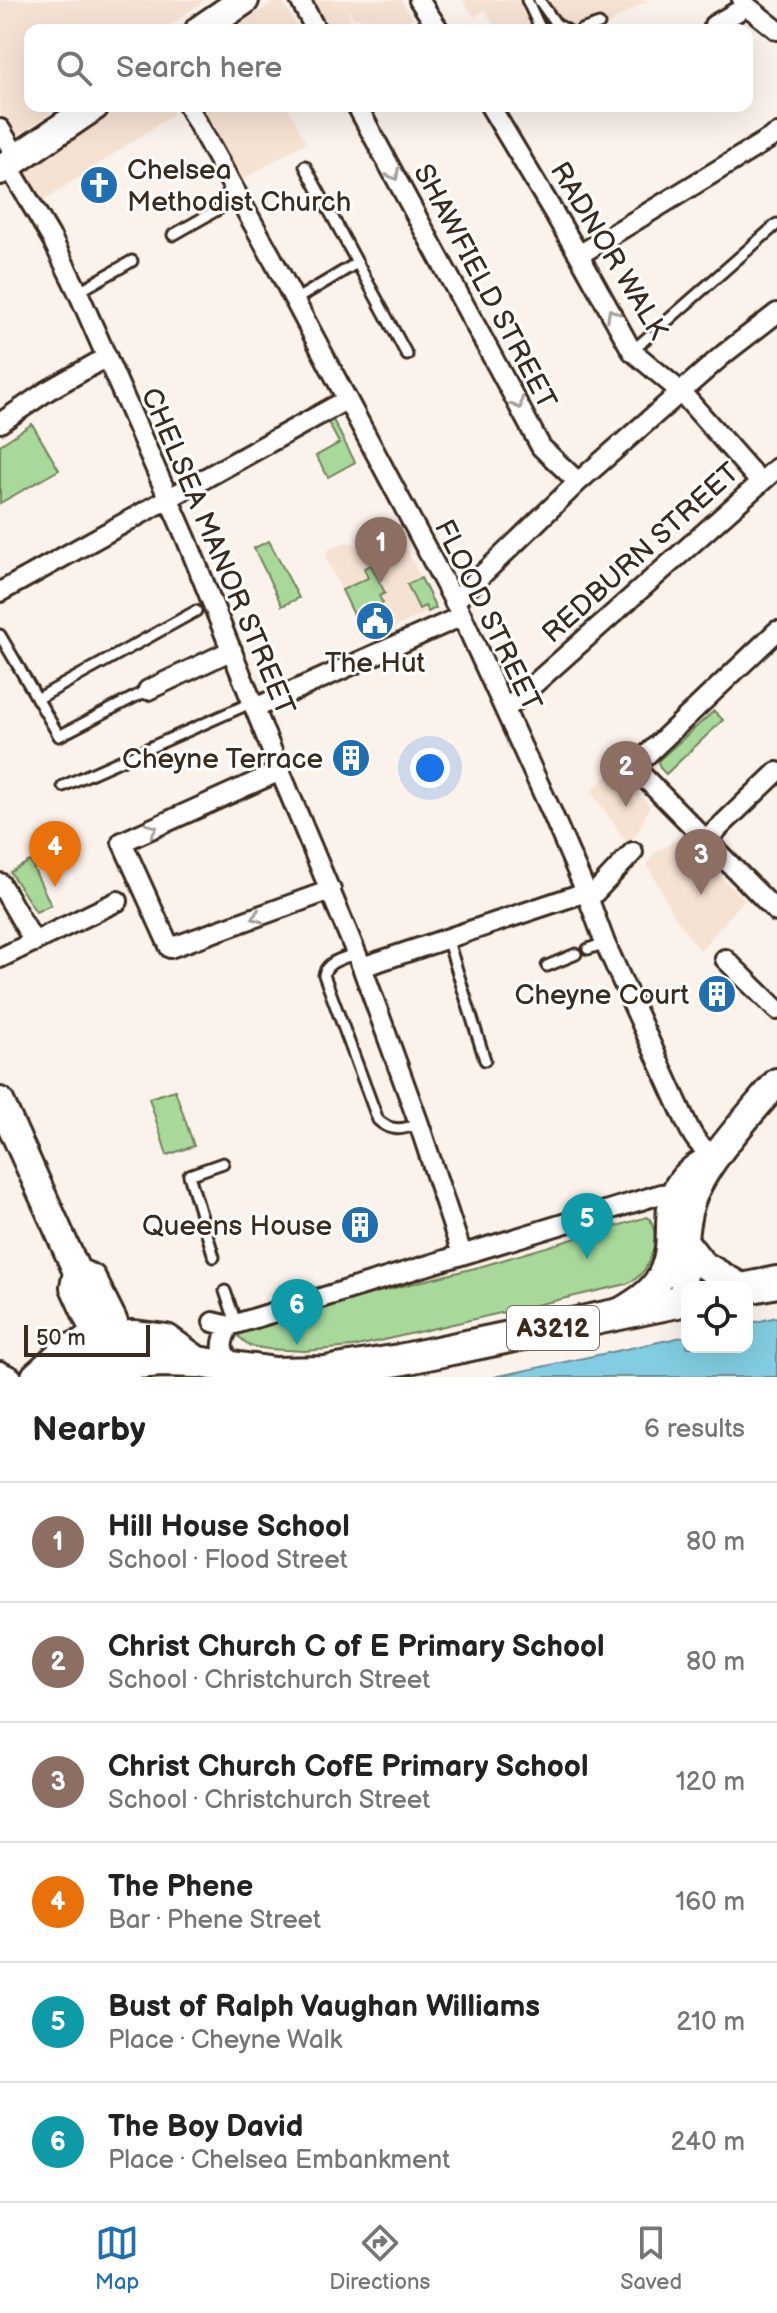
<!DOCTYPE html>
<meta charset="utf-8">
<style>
:root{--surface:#fff;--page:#f6f6f6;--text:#222;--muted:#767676;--line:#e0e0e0;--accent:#1f6fb2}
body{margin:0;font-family:"Balsamiq Sans",sans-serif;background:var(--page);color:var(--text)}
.controls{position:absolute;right:24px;bottom:24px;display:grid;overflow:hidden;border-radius:16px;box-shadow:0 8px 32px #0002}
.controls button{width:72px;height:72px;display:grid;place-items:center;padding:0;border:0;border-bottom:2px solid var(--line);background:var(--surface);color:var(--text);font:40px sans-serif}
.scale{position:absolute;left:24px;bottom:20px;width:126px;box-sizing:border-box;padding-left:8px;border:4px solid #3b2a1e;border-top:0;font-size:22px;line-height:28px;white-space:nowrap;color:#3b2a1e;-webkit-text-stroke:6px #fff;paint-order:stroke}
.you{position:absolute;left:430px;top:768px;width:28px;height:28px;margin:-20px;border:6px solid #fff;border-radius:50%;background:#1a73e8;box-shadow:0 0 0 12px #1a73e833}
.badge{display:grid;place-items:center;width:52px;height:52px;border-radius:50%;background:var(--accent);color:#fff;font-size:26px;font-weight:700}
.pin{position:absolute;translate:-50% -66px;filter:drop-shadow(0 2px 4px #0008)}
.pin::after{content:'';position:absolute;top:42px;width:28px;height:24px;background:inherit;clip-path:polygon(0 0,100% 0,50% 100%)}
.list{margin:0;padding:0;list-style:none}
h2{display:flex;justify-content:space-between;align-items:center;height:104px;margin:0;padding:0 32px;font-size:34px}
h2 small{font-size:26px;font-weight:400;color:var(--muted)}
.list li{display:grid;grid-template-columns:52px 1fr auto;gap:24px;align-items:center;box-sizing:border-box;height:120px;padding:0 32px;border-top:2px solid var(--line)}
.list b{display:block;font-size:30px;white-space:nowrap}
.list p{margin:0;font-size:26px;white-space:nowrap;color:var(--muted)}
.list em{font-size:26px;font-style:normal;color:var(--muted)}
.icon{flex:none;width:44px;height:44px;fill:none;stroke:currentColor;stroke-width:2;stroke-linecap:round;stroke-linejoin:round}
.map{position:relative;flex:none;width:777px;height:1377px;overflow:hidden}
.search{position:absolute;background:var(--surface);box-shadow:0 8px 32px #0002;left:24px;right:24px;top:24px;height:88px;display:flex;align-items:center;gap:20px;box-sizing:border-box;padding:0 28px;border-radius:16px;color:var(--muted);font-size:30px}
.sheet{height:824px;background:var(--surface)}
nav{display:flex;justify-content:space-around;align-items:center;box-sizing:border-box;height:112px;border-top:2px solid var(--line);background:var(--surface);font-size:22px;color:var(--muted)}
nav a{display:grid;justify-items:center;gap:4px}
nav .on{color:var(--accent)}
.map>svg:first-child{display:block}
.built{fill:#f6e2d3}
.green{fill:#a8d99a;stroke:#72825c;stroke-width:2}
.water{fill:#82cde1;stroke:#668c93;stroke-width:2}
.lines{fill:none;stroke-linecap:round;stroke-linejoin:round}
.service-casing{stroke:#3b2a1e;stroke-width:15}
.minor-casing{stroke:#3b2a1e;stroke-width:24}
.secondary-casing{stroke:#3b2a1e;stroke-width:32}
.primary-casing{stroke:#3b2a1e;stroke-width:34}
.trunk-casing{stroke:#3b2a1e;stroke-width:36}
.service{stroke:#fff;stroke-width:9}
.minor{stroke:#fff;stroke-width:18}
.secondary{stroke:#fff;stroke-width:26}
.primary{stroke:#fff;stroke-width:28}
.trunk{stroke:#fff;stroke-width:30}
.oneway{stroke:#a79f9a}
.labels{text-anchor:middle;stroke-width:6;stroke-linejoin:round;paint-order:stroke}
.shield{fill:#fff;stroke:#766a62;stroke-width:2}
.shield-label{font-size:26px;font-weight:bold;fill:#3b2a1e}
.poi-label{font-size:28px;fill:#3b2a1e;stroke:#fff;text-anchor:end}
.street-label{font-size:28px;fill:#3b2a1e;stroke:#fff}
</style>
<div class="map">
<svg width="777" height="1377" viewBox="0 0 777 1377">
<rect width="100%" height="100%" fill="#fbf2eb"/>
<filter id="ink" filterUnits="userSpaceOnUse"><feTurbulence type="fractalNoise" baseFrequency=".0125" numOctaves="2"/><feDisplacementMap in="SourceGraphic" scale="16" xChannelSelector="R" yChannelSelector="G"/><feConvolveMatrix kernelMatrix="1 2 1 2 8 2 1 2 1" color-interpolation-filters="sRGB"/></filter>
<g filter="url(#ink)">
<path class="built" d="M0 0H205L163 30H30V106H59L15 138 0 113Z
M277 0H281L300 30H230Z
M302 0H401L413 18 390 30H384L375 18 363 24 359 17 354 19 346 6 353 26 347 30H320Z
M462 0H648L598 30H497L485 10 474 17Z
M120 106H169L174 114 40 203 24 171Z
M195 106H287L306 142 240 181Z
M381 534 392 554 405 547 436 608 366 641 326 558 328 550 347 542 360 546Z
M609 774 618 782 624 777 650 806 638 832 628 844 591 791Z
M678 839 692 849V851L745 899 700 951 675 917 647 864 655 853Z"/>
<path class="green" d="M333 420 355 462 328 477 316 456 339 443 328 422Z
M32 424 59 470 0 503V445Z
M269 541 299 598 282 606 254 548Z
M371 565 385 593 379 596 383 603 355 617 342 590 368 578 364 568Z
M421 578 436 608 428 612 425 606 419 609 407 584Z
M714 711 723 720 666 774 660 768 658 761Z
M30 861 51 905 36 912 10 872Z
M175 1090 194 1146 167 1155 149 1098Z
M647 1217 650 1219C661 1241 650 1274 627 1284L353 1347 304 1351 268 1349 250 1346 239 1337 242 1326 479 1267Z"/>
<path class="water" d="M777 1317V1377H494L687 1336V1347H747V1324Z"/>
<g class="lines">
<g class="service-casing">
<path id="service" d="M527 0 541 30
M539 0 556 24 567 30
M581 30 599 24
M305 166 407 355
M173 235 238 198
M78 292 132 261
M295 300 357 263
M667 321 777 224
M632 351 649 336
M0 635 59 736 148 690
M37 699 196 611
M63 786 253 702
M447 938 485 1060
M588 949 605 943
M357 953C345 958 326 961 324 975L378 1120C392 1133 404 1129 419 1124
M547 966 576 954
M214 1257 189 1175 223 1163
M225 1291 236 1323"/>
</g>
<g class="minor-casing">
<path id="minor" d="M300 0 316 30
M419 0 439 30
M747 6 777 30
M714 25 747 6 742 0
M188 106 271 256 462 616 552 813 586 892 605 943 687 1124C694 1139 701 1150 718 1155
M357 106 541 447 578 482
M490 106 579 255 632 351 681 392 760 482
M0 129 18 159
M8 165 52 239 78 292 186 538 280 771 362 967 419 1124 462 1254
M579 255 777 134
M0 423 47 391 107 357
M0 592 346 400
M454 602 578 482 724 354 777 313
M777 631 634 767 777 912
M148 690 232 650
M255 708 462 616
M505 710 777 468
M280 771 122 842 170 948 331 890
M706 840 777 772
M0 883 34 942
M589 899 633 852
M0 958 118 901
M725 959 777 1010
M362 967 586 892
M213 1322 229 1326 661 1194 674 1193 685 1196
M229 1326C219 1346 220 1353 237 1367
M0 1371 12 1377"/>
</g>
<g class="secondary-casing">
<path id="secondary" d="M0 1101 77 1272 74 1287 97 1338
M685 1242 702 1264 741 1287
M77 1272 92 1278 113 1320 124 1355
M684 1300C683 1269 681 1232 691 1202 704 1162 750 1115 777 1082
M618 1313C635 1303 651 1294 661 1276 683 1233 650 1195 703 1163"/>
</g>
<g class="primary-casing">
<path id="primary" d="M200 30 244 0
M0 170 94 106"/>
</g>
<g class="trunk-casing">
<path id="trunk" d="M747 1288 777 1282
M37 1377 65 1352 97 1338 134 1336 166 1340 197 1362
M74 1377 109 1365 162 1361 197 1362 275 1373 325 1372 399 1360 687 1300"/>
</g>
<use href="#service" class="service"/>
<use href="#minor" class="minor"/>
<use href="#secondary" class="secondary"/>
<use href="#primary" class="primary"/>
<use href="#trunk" class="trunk"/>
</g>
<defs><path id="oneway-chevron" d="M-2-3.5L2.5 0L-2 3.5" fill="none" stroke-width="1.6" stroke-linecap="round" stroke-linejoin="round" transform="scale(2)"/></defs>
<g class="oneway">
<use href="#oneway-chevron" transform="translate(394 175) rotate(62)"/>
<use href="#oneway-chevron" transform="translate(612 314) rotate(-119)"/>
<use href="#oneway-chevron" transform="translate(518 404) rotate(62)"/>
<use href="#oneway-chevron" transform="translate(152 829) rotate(-24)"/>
<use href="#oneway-chevron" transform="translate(257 917) rotate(160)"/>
</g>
</g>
<defs>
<g id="church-disc" transform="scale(2)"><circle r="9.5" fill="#1f6fb2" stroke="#fff"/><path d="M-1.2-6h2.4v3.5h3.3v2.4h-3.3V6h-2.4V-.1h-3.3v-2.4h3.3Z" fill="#fff"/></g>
<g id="civic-disc" transform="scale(2)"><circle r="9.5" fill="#1f6fb2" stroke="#fff"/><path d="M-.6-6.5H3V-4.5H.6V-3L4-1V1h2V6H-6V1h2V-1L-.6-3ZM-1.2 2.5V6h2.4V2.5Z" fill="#fff"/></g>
<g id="building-disc" transform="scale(2)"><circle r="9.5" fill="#1f6fb2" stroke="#fff"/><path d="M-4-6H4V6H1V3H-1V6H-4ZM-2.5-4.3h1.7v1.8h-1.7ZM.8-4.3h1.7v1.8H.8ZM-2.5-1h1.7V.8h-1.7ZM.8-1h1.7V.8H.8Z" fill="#fff"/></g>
</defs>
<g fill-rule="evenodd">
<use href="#church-disc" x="99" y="185"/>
<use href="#civic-disc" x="375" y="621"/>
<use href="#building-disc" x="351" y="758"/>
<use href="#building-disc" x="717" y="994"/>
<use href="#building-disc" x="360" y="1225"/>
</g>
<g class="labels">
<rect class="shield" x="507" y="1306" width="92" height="44" rx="6"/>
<g class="shield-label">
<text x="553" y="1337">A3212</text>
</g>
<g class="poi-label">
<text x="127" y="179" text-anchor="start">Chelsea<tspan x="127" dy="32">Methodist Church</tspan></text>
<text x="375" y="672" text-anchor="middle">The Hut</text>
<text x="323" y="768">Cheyne Terrace</text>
<text x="689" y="1004">Cheyne Court</text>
<text x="332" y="1235">Queens House</text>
</g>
<g class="street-label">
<text transform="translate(610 250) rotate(59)" y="10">RADNOR WALK</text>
<text transform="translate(486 286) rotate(62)" y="10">SHAWFIELD STREET</text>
<text transform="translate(219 551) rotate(67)" y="10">CHELSEA MANOR STREET</text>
<text transform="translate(640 552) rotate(-42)" y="10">REDBURN STREET</text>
<text transform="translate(489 615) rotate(64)" y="10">FLOOD STREET</text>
</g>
</g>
</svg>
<div class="controls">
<button><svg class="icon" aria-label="locate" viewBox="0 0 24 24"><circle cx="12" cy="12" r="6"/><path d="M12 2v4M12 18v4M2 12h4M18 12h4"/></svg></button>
</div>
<div class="scale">50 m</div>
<div class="you"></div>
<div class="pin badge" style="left:381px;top:583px;background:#8d6e63">1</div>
<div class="pin badge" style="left:626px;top:807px;background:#8d6e63">2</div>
<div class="pin badge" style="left:701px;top:895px;background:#8d6e63">3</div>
<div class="pin badge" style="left:55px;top:887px;background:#e8710a">4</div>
<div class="pin badge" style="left:587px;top:1259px;background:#0f9aa8">5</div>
<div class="pin badge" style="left:297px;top:1345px;background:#0f9aa8">6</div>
<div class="search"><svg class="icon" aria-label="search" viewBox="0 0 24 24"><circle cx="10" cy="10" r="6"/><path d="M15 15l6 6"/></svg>Search here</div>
</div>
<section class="sheet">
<h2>Nearby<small>6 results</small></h2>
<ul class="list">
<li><span class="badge" style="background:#8d6e63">1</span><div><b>Hill House School</b><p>School · Flood Street</p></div><em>80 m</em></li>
<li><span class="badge" style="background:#8d6e63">2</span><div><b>Christ Church C of E Primary School</b><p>School · Christchurch Street</p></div><em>80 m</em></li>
<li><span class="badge" style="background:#8d6e63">3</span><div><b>Christ Church CofE Primary School</b><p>School · Christchurch Street</p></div><em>120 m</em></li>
<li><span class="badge" style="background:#e8710a">4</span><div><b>The Phene</b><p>Bar · Phene Street</p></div><em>160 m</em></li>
<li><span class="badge" style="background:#0f9aa8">5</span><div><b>Bust of Ralph Vaughan Williams</b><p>Place · Cheyne Walk</p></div><em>210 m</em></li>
<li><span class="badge" style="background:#0f9aa8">6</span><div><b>The Boy David</b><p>Place · Chelsea Embankment</p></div><em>240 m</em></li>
</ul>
</section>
<nav>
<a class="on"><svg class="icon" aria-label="map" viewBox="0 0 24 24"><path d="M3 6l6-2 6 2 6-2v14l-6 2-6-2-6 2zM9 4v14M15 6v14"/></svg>Map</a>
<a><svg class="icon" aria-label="directions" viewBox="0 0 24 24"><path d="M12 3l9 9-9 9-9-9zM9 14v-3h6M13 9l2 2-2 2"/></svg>Directions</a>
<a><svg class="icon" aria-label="saved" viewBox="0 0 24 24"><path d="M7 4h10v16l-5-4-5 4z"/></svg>Saved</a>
</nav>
